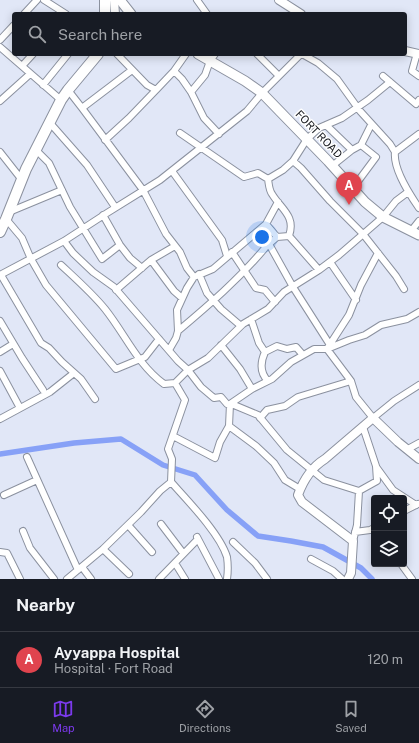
<!DOCTYPE html>
<meta charset="utf-8">
<style>
:root{--surface:#171b24;--page:#242831;--text:#f1f3f6;--muted:#9ea1a6;--line:#363941;--accent:#7c3aed}
body{margin:0;font-family:"Public Sans",sans-serif;background:var(--page);color:var(--text)}
.controls{position:absolute;right:12px;bottom:12px;display:grid;overflow:hidden;border-radius:4px;box-shadow:0 2px 10px #0003}
.controls button{width:36px;height:36px;display:grid;place-items:center;padding:0;border:0;border-bottom:1px solid var(--line);background:var(--surface);color:var(--text);font:20px sans-serif}
.you{position:absolute;left:262px;top:237px;width:14px;height:14px;margin:-10px;border:3px solid #fff;border-radius:50%;background:#1a73e8;box-shadow:0 0 0 6px #1a73e833}
.badge{display:grid;place-items:center;width:26px;height:26px;border-radius:50%;background:var(--accent);color:#fff;font-size:13px;font-weight:700}
.pin{position:absolute;translate:-50% -33px;filter:drop-shadow(0 1px 2px #0008)}
.pin::after{content:'';position:absolute;top:21px;width:14px;height:12px;background:inherit;clip-path:polygon(0 0,100% 0,50% 100%)}
.list{margin:0;padding:0;list-style:none}
h2{display:flex;justify-content:space-between;align-items:center;height:52px;margin:0;padding:0 16px;font-size:17px}
h2 small{font-size:13px;font-weight:400;color:var(--muted)}
.list li{display:grid;grid-template-columns:26px 1fr auto;gap:12px;align-items:center;box-sizing:border-box;height:56px;padding:0 16px;border-top:1px solid var(--line)}
.list b{display:block;font-size:15px;white-space:nowrap}
.list p{margin:0;font-size:13px;white-space:nowrap;color:var(--muted)}
.list em{font-size:13px;font-style:normal;color:var(--muted)}
.icon{flex:none;width:22px;height:22px;fill:none;stroke:currentColor;stroke-width:2;stroke-linecap:round;stroke-linejoin:round}
.map{position:relative;flex:none;width:419px;height:579px;overflow:hidden}
.search{position:absolute;background:var(--surface);box-shadow:0 2px 10px #0003;left:12px;right:12px;top:12px;height:44px;display:flex;align-items:center;gap:10px;box-sizing:border-box;padding:0 14px;border-radius:4px;color:var(--muted);font-size:15px}
.sheet{height:108px;background:var(--surface)}
nav{display:flex;justify-content:space-around;align-items:center;box-sizing:border-box;height:56px;border-top:1px solid var(--line);background:var(--surface);font-size:11px;color:var(--muted)}
nav a{display:grid;justify-items:center;gap:2px}
nav .on{color:var(--accent)}
.map>svg:first-child{display:block}
.lines{fill:none;stroke-linecap:round;stroke-linejoin:round}
.canal{stroke:#87a1f7;stroke-width:5.5}
.minor-casing{stroke:#8b919f;stroke-width:8}
.tertiary-casing{stroke:#8b919f;stroke-width:10}
.secondary-casing{stroke:#8b919f;stroke-width:11}
.primary-casing{stroke:#8b919f;stroke-width:12}
.minor{stroke:#fff;stroke-width:6}
.tertiary{stroke:#fff;stroke-width:8}
.secondary{stroke:#fff;stroke-width:9}
.primary{stroke:#fff;stroke-width:10}
.labels{text-anchor:middle;stroke-width:3;stroke-linejoin:round;paint-order:stroke}
.street-label{font-size:11px;fill:#17191f;stroke:#fff}
</style>
<div class="map">
<svg width="419" height="579" viewBox="0 0 419 579">
<rect width="100%" height="100%" fill="#e1e7f7"/>
<g class="lines">
<path class="canal" d="M0 454 74 443 121 439 163 465 195 475 227 510 258 536 291 541 323 547 361 568 372 579"/>
<g class="minor-casing">
<path id="minor" d="M44 0 66 14
M197 0 207 14
M24 14 37 0
M0 40 14 25
M0 47 61 100
M417 53 412 71 419 76
M117 54 147 85 156 90 174 71 186 54
M257 54 279 76
M302 54 318 63 337 79 360 111 390 144 395 152C393 168 410 195 419 208
M22 66 33 54
M174 71 182 79 191 92 204 118 219 134
M383 76 416 104 419 100
M43 85 68 54
M68 90 82 108 143 190 166 234 180 252 187 268 194 277 213 269 266 224 277 237 289 236 319 270
M191 92 205 75 210 61 215 54
M0 101 30 74
M82 108 132 70
M50 123 87 165 115 207
M326 125 352 150
M180 133 244 177 258 173 268 179 283 170 293 161 301 168 330 201 363 234 396 276 404 289
M105 140 129 118 156 90
M36 150 49 163 70 207 102 259 120 245
M0 152 22 180
M395 152 419 134
M293 161 307 139 319 128 342 118 368 100 390 82
M332 166 352 150 361 145 371 125
M172 171 222 240 227 256
M268 179C269 185 269 190 272 194 281 209 296 216 289 236
M353 188 376 157 361 145
M9 212 62 190
M103 215 120 245 130 258 142 268
M6 219 22 238 31 259 46 285 116 369 145 357 159 339
M266 224 278 202
M411 231 419 221
M277 237 269 244 293 287 330 345
M64 241 73 253 93 272 114 287 178 361 188 370 201 387 214 398 221 397 227 404 234 405 258 415 287 450 324 480 359 491 377 481 376 466 363 427
M232 252 256 288 265 290 275 302
M151 260 175 246
M330 262 356 300
M61 265C76 279 92 293 105 309 125 334 137 364 164 384L175 383
M199 274 207 293 221 309 241 326
M0 275 64 241 107 213 160 180 247 111 262 93 301 54
M1 275 41 343 49 348 62 362 81 379 95 399
M116 290 151 260 174 291 182 298
M251 319 259 343 265 352C260 363 260 373 268 381
M0 321 22 358 43 390
M178 331C209 305 239 279 265 248
M221 345 240 369 252 389
M169 350 176 338 178 331 177 310 187 288 194 277
M0 352 13 344
M265 352 277 346 287 349 296 347 303 355
M0 371 20 408
M351 381 356 397 373 418 394 401 419 385
M260 418 267 410 285 406 298 397 351 381 327 349 349 340 365 335 381 325 407 319 419 312
M0 419 50 392 74 373
M229 426 256 446 274 463 285 480 300 489
M173 436 215 458 220 442 229 426 230 404 252 389 272 379 291 362 314 349H327L349 315 361 285 378 253
M408 449 419 443
M27 457 78 570
M377 468 393 490 416 505
M171 482C188 501 220 534 227 557 228 564 228 572 227 579
M4 495 37 480
M404 511 418 504
M161 524 183 553
M128 525 152 552
M23 531 30 548 54 579
M355 532 370 530 374 528
M197 537 219 579
M353 541 357 525 359 491
M233 542 255 563 267 579
M103 549 129 574
M0 552 7 553 20 579
M311 559 333 571 342 579
M175 563 185 579
M401 564 412 579
M82 567 91 579
M67 579 103 549 141 512 160 491 171 482 172 459 168 449 185 400 175 383 188 370 208 358 243 324 268 309 284 292 319 270 339 255 383 217 396 201 408 192
M159 579 198 539"/>
</g>
<g class="tertiary-casing">
<path id="tertiary" d="M114 0 115 14
M279 0 301 14
M405 51 419 54
M348 579 351 573 353 541 302 502 298 495C303 481 312 467 325 459L373 418 398 442 419 459"/>
</g>
<g class="secondary-casing">
<path id="secondary" d="M120 0 131 14
M198 54 245 81 262 93 328 161 365 202 383 217 419 235"/>
</g>
<g class="primary-casing">
<path id="primary" d="M105 14V0
M0 232 6 219 26 169 61 100 68 90 98 54"/>
</g>
<use href="#minor" class="minor"/>
<use href="#tertiary" class="tertiary"/>
<use href="#secondary" class="secondary"/>
<use href="#primary" class="primary"/>
</g>
<g class="labels">
<g class="street-label">
<text transform="translate(319 134) rotate(46)" y="4">FORT ROAD</text>
</g>
</g>
</svg>
<div class="controls">
<button><svg class="icon" aria-label="locate" viewBox="0 0 24 24"><circle cx="12" cy="12" r="6"/><path d="M12 2v4M12 18v4M2 12h4M18 12h4"/></svg></button>
<button><svg class="icon" aria-label="layers" viewBox="0 0 24 24"><path d="M12 4l9 5-9 5-9-5zM3 14l9 5 9-5"/></svg></button>
</div>
<div class="you"></div>
<div class="pin badge" style="left:349px;top:205px;background:#e0444e">A</div>
<div class="search"><svg class="icon" aria-label="search" viewBox="0 0 24 24"><circle cx="10" cy="10" r="6"/><path d="M15 15l6 6"/></svg>Search here</div>
</div>
<section class="sheet">
<h2>Nearby<small></small></h2>
<ul class="list">
<li><span class="badge" style="background:#e0444e">A</span><div><b>Ayyappa Hospital</b><p>Hospital · Fort Road</p></div><em>120 m</em></li>
</ul>
</section>
<nav>
<a class="on"><svg class="icon" aria-label="map" viewBox="0 0 24 24"><path d="M3 6l6-2 6 2 6-2v14l-6 2-6-2-6 2zM9 4v14M15 6v14"/></svg>Map</a>
<a><svg class="icon" aria-label="directions" viewBox="0 0 24 24"><path d="M12 3l9 9-9 9-9-9zM9 14v-3h6M13 9l2 2-2 2"/></svg>Directions</a>
<a><svg class="icon" aria-label="saved" viewBox="0 0 24 24"><path d="M7 4h10v16l-5-4-5 4z"/></svg>Saved</a>
</nav>
